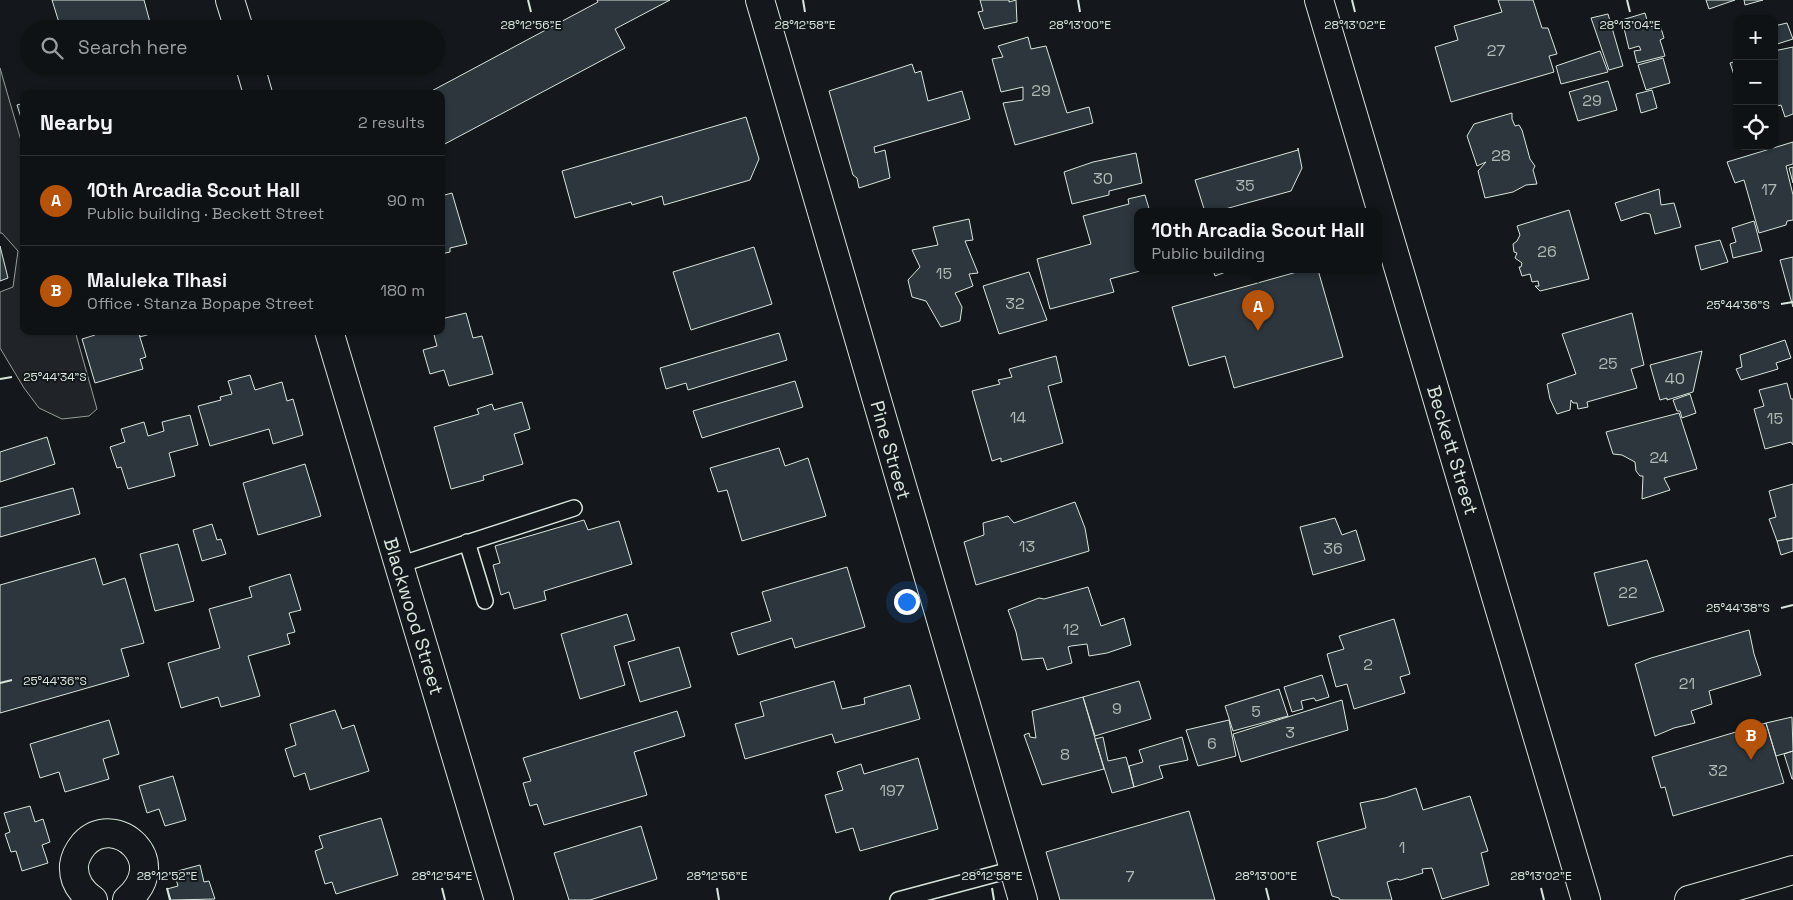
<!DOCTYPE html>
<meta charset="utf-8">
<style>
:root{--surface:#0f1215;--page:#1d2022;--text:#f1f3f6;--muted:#9b9ea0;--line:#2f3234;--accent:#b45309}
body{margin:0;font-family:"Space Grotesk",sans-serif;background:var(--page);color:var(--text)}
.controls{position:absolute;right:15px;top:15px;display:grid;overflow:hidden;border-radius:10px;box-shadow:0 1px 4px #0004}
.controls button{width:45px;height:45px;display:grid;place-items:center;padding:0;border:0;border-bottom:1px solid var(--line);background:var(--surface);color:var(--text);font:25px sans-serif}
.you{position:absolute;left:906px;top:601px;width:18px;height:18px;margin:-12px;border:4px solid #fff;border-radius:50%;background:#1a73e8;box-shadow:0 0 0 8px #1a73e833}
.badge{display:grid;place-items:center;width:32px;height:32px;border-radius:50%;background:var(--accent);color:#fff;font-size:16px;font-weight:700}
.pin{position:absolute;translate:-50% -41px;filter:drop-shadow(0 1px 2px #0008)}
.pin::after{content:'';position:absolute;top:26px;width:18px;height:15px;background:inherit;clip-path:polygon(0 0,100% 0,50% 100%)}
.popup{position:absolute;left:1134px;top:208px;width:248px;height:65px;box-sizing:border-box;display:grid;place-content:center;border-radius:10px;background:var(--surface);filter:drop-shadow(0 1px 4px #0005);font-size:16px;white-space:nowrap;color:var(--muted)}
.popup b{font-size:19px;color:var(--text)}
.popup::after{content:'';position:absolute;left:50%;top:100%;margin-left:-10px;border:10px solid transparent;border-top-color:var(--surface)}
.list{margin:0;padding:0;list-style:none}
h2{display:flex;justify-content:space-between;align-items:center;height:65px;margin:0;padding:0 20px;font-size:21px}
h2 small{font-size:16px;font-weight:400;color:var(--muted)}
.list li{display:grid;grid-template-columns:32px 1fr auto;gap:15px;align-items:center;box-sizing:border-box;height:90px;padding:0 20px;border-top:1px solid var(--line)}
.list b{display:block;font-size:19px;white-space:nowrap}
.list p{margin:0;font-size:16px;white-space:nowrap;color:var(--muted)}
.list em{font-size:16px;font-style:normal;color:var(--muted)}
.icon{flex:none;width:28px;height:28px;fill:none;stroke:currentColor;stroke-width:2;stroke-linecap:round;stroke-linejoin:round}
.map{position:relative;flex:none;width:1793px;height:900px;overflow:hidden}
.search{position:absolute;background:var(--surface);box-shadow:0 1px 4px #0004;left:20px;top:20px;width:425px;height:55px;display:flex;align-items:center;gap:12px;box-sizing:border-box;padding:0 18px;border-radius:28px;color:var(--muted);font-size:19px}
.panel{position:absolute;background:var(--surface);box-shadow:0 1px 4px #0004;left:20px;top:90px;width:425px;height:245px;border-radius:10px}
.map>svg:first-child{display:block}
.green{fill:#202428;stroke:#939e99}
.building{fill:#2c363c;stroke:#d8e6dc}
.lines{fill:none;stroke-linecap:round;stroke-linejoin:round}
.lane-casing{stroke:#d8e6dc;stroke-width:18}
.street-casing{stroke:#d8e6dc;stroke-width:30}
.secondary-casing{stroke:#d8e6dc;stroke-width:30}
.lane{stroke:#14181c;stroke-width:15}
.street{stroke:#14181c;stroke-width:28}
.secondary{stroke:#14181c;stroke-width:28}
.ticks{fill:none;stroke:#d8e6dc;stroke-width:2}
.labels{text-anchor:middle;stroke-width:4;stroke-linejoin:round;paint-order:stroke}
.number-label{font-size:16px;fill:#adbab4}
.street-label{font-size:19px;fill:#d8e6dc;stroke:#14181c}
.ticks-label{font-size:12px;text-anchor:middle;fill:#d8e6dc;stroke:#14181c;stroke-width:4;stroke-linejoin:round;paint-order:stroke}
</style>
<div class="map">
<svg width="1793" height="900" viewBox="0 0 1793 900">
<rect width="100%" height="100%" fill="#14181c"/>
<path class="green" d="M0 68 24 151V331H75L97 409 89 416 62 419 39 408 24 388 0 348V292L13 287 18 251 2 233H0Z"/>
<path class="building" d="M52 0H144L151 26 141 29H61Z
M597 0H670L615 29 625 48 441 146V94H426L598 2Z
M980 0H1009V2L1016 0 1017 22 984 29 978 12 983 11Z
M1498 0H1533L1542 28H1548L1557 54 1549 56 1554 72 1451 102 1435 47 1458 40 1454 26 1502 12Z
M1706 0H1735L1709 9Z
M1744 0H1763L1745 5Z
M1645 13 1649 27 1660 25 1664 38 1660 40 1665 56 1637 63 1634 51 1641 50 1639 46 1629 49 1622 20Z
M1608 14 1623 66 1609 70 1591 18Z
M1787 23 1793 39 1774 45V26Z
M1028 37 1031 49 1046 46 1067 113 1089 107 1093 123 1015 145 1003 103 1023 100V87L1001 92 992 59 1003 57 998 46Z
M1793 47V114L1785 117 1781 105 1774 107V51Z
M1600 51 1608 72 1561 84 1556 66Z
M1663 58 1670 83 1646 90 1638 65Z
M1737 61V84L1730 63Z
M912 64 915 73 921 71 928 101 962 91 970 119 874 147 875 153 885 150 890 178 859 188 857 178 853 175 829 91Z
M1608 81 1617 110 1578 121 1569 92Z
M1652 90 1657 108 1641 113 1636 94Z
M24 103V127L17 105Z
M1512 113V119L1515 126 1519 125 1522 130 1530 159 1535 166 1533 170 1537 184 1526 185 1513 192 1485 198 1478 171 1486 162 1477 166 1467 136 1474 124Z
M746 117 759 159 750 180 664 205 662 196 632 205 631 202 575 218 562 171Z
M1793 142V164L1786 166 1793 195V220L1787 221 1786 225 1759 233 1744 180 1735 183 1727 162Z
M1298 148 1302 168 1291 191 1214 212H1205L1195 180 1298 150Z
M1136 153 1142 183 1109 191V195L1072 204 1064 172 1093 162Z
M1793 167V183L1789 168Z
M1659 189 1661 205 1674 203 1681 227 1655 234 1650 214 1645 213 1621 221 1615 203Z
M452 193 467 244 450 248V252L441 254V196Z
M1145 195 1150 212H1138V270H1144L1110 279 1114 292 1050 309 1037 259 1091 244 1083 216 1129 204 1128 199Z
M1569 210 1589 279 1540 291 1535 286H1539L1538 281 1532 282 1530 274 1522 276 1519 267H1521L1522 263 1515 258 1517 253 1514 252 1513 244 1517 241 1520 235 1517 226Z
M969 219 973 240 965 241 978 273 969 274 973 286 955 293 962 307 960 321 941 327 926 301 912 297 908 280 920 267 912 250 938 245 933 227Z
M1754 221 1762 251 1733 258 1730 244 1736 242 1732 228Z
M1720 240 1728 262 1701 270 1695 246Z
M0 246 8 278 0 281Z
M754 247 772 304 691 330 673 272Z
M1793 257V307L1780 260Z
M1213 270H1231L1215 276Z
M1304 270H1318L1343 357 1234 388 1225 356 1189 366 1172 307Z
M1029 272 1047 320 999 334 983 286Z
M466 313 473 338 482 336 493 374 449 386 444 370 430 374 423 350 437 346 433 331H441V319Z
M1632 313 1644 365 1631 369 1637 388 1587 402 1588 407 1578 409 1577 403H1573L1571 400 1570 410 1557 414 1550 399 1547 384 1576 374 1562 334Z
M94 331H138L146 357 140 359 143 369 95 383 82 339 95 335Z
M139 331H160L140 337Z
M779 333 787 360 688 390 686 383 666 389 660 368Z
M1785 340 1791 358 1776 363 1778 369 1741 380 1736 369 1742 367 1740 355Z
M1702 351 1693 392 1667 400V398L1660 400 1650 365Z
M1056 356 1062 382 1048 386 1063 443 1001 462V458L992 461 972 391 1000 384 998 380 1012 377 1009 369Z
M250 375 255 390 282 382 287 401 293 399 303 435 273 444 269 429 210 446 198 406 221 400 220 397 232 394 228 381Z
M795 381 803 407 702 438 693 411Z
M1787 383 1791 399H1793V445L1791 442 1765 449 1754 409 1764 406 1759 390Z
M1690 394 1696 413 1682 418 1680 411H1677L1673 400Z
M522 402 530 429 514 434 523 464 483 476 484 480 451 489 434 427 479 414 477 409 492 404 494 410Z
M1679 413 1697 469 1664 478 1670 490 1642 499 1643 476H1640L1636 471 1635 462 1622 455 1613 454 1606 432Z
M190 415 198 445 169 453 175 476 128 489 121 467 117 468 110 447 125 442 121 429 144 422 148 436 164 431 162 422Z
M47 437 55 464 0 482V452Z
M779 448 785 466 808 458 826 516 742 541 727 490 718 492 710 468Z
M305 464 321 516 258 535 243 483Z
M1793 484V538L1777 541 1769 519 1776 517 1769 491Z
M73 488 80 514 0 537V508Z
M1075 502 1085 528 1089 551 976 585 964 542 984 535 983 523 1008 516 1014 523Z
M1335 518 1342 535 1356 530 1365 560 1313 575 1300 527Z
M584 520 588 530 619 521 632 564 544 591 546 600 514 609 509 592 501 595 493 565 500 563 495 546Z
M212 524 217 540 221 539 226 554 202 561 193 530Z
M1793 538V551L1781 555 1777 541Z
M178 544 194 601 155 611 140 554Z
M95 558 103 585 125 578 144 643 121 649 129 676 0 713V585Z
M1647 560 1664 611 1608 626 1594 573Z
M847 567 865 627 795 648 792 638 738 655 731 633 771 621 762 592Z
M290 574 301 610 289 613 295 632 287 634 290 644 248 656 260 696 221 707 218 697 181 708 168 663 220 648 209 609 252 597 249 587Z
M1088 587 1101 626 1124 618 1131 645 1107 653 1089 656 1087 644 1071 646 1068 647 1072 663 1047 670 1043 658 1022 660 1016 632 1008 610 1039 598 1044 599Z
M627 614 635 640 614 646 625 685 580 699 561 634Z
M1394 619 1410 674 1400 677 1405 693 1354 709 1347 684 1336 687 1327 654 1344 649 1339 636Z
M1749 630 1754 654 1761 675 1709 691 1712 704 1691 711 1695 723 1674 728 1655 736 1635 664 1651 658Z
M679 647 691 687 640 702 628 662Z
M1322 675 1329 697 1316 701 1314 698 1301 701 1303 709 1292 712 1284 687Z
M834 681 842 709 865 704 864 698 910 685 920 719 835 743 832 734 745 759 735 724 764 716 760 702Z
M1139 681 1151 719 1095 736 1083 697Z
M1279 689 1288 716 1233 731 1225 706Z
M1083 697 1104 769 1042 785 1024 735 1029 733 1030 737 1036 738 1032 711Z
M1342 700 1348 730 1241 762 1233 734Z
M335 710 342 729 354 725 369 771 310 790 305 773 294 777 285 749 296 745 290 724Z
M677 711 685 736 634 752 647 795 544 825 537 804 530 806 523 783 531 781 523 758Z
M1792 717 1793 751 1776 756 1766 723Z
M109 720 119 754 103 759 109 779 65 792 59 772 40 778 30 744Z
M1229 720 1236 756 1198 766 1186 730Z
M1766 723 1784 783 1673 816 1665 787 1661 788 1652 757Z
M1103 737 1108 761 1126 757 1134 787 1112 793 1095 739Z
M1182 737 1188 760 1159 766 1163 778 1134 787 1129 766 1143 762 1139 750Z
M1793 751V779H1792L1784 754Z
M918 758 938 829 860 851 853 828 836 833 825 795 843 790 837 772 861 764 864 774Z
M173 776 186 820 165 826 159 809 147 813 139 786Z
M1416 788 1423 810 1470 796 1488 851 1481 853 1489 885 1442 899 1432 868 1422 869 1423 873 1400 880 1397 879 1387 882 1392 900H1340L1339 898 1332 896 1317 842 1366 828 1360 803 1385 798Z
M30 806 35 822 43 819 50 842 42 845 48 863 22 871 16 851 11 852 5 834 10 832 4 813Z
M1189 811 1215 900H1060L1046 852Z
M381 818 398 875 336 894 332 882 325 884 315 851 323 848 319 836Z
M641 826 657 879 590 900H569L554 853Z
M200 865 204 882 209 881 215 899 171 900 167 889 178 886 174 872Z"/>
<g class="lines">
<g class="lane-casing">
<path id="lane" d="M467 542 485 601
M399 565 574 508
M898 900 1014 869"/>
</g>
<g class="street-casing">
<path id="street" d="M230 0 239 29
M760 0 1023 900
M1319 0 1586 900
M250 66 258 94
M329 331 499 900
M93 900C80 891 73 880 74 865 75 857 79 850 84 844 115 811 173 861 127 900"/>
</g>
<g class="secondary-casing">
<path id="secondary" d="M1689 900 1793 870"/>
</g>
<use href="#lane" class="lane"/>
<use href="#street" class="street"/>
<use href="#secondary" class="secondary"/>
</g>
<path class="ticks" d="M528 0 531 12M803 0 805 12M1078 0 1080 12M1352 0 1355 12M1627 0 1630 12M1781 304 1793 302M0 379 12 377M1781 608 1793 605M0 683 12 680M167 888 170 900M442 888 445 900M717 888 719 900M992 888 994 900M1266 888 1269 900M1541 888 1544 900"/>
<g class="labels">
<g class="number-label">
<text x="1496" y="56">27</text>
<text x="1041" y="96">29</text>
<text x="1592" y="106">29</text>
<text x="1501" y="161">28</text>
<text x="1103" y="184">30</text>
<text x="1245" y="191">35</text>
<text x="1769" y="195">17</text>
<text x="1547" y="257">26</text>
<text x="944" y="279">15</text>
<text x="1015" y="309">32</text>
<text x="1608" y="369">25</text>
<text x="1675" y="384">40</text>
<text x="1018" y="423">14</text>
<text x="1775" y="424">15</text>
<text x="1659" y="463">24</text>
<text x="1027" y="552">13</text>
<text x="1333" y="554">36</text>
<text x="1628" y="598">22</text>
<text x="1071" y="635">12</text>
<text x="1368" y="670">2</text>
<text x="1687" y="689">21</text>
<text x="1117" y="714">9</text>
<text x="1256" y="717">5</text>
<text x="1290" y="738">3</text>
<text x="1212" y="749">6</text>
<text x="1065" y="760">8</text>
<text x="1718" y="776">32</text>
<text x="892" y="796">197</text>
<text x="1402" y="853">1</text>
<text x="1130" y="882">7</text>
</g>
<g class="street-label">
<text transform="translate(891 450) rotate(74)" y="7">Pine Street</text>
<text transform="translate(1453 450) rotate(73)" y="7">Beckett Street</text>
<text transform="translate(414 616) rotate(73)" y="7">Blackwood Street</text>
</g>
</g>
<g class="ticks-label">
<text x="531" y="29">28°12'56"E</text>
<text x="805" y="29">28°12'58"E</text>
<text x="1080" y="29">28°13'00"E</text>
<text x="1355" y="29">28°13'02"E</text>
<text x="1630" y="29">28°13'04"E</text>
<text x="1738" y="309">25°44'36"S</text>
<text x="55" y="381">25°44'34"S</text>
<text x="1738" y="612">25°44'38"S</text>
<text x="55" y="685">25°44'36"S</text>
<text x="167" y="880">28°12'52"E</text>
<text x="442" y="880">28°12'54"E</text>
<text x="717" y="880">28°12'56"E</text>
<text x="992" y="880">28°12'58"E</text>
<text x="1266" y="880">28°13'00"E</text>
<text x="1541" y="880">28°13'02"E</text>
</g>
</svg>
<div class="controls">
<button>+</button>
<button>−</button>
<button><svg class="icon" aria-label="locate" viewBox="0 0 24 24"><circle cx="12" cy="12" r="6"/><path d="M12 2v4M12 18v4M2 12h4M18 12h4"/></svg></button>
</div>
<div class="you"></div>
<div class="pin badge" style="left:1258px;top:331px">A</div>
<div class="popup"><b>10th Arcadia Scout Hall</b>Public building</div>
<div class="pin badge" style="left:1751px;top:760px">B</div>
<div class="search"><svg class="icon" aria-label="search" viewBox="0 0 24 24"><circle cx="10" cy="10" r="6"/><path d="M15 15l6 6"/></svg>Search here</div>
<section class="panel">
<h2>Nearby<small>2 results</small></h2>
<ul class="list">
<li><span class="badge">A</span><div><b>10th Arcadia Scout Hall</b><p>Public building · Beckett Street</p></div><em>90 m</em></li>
<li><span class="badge">B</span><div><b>Maluleka Tlhasi</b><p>Office · Stanza Bopape Street</p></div><em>180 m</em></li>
</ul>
</section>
</div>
